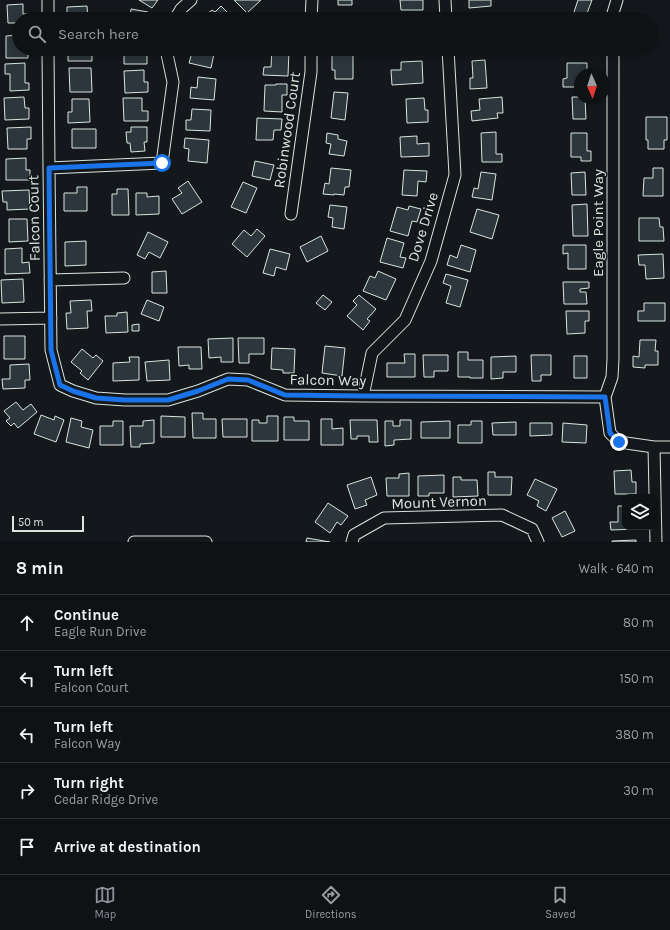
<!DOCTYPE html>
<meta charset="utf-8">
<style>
:root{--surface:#0f1215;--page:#181b1e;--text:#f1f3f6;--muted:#9b9ea0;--line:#2f3234;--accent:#8c9099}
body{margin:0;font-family:Karla,sans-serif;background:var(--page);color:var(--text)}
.controls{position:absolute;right:12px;bottom:12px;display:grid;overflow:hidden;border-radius:8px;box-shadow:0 2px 10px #0003}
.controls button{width:36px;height:36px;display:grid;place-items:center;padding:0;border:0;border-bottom:1px solid var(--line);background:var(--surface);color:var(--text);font:20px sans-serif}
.compass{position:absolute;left:574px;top:68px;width:36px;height:36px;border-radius:50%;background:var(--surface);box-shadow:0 2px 10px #0003;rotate:177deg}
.scale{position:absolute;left:12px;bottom:10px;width:72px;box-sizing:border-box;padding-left:4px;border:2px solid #d8e6dc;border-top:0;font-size:11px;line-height:14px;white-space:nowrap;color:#d8e6dc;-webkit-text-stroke:3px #14181c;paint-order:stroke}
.stop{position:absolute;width:12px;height:12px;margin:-9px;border:3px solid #1a73e8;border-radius:50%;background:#fff}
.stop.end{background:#1a73e8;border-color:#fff;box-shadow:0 1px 4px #0008}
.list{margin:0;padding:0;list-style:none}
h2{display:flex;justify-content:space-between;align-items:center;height:52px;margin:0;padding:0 16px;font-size:17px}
h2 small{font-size:13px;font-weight:400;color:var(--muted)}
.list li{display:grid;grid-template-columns:26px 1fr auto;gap:12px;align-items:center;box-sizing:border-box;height:56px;padding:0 16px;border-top:1px solid var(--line)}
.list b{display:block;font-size:15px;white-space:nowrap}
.list p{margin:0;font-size:13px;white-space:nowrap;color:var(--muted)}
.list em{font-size:13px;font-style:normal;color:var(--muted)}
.icon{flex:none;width:22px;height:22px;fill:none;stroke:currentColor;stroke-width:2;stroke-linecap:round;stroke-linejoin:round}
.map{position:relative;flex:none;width:670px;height:542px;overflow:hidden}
.search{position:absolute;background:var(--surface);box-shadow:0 2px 10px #0003;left:12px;right:12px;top:12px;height:44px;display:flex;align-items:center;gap:10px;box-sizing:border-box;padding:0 14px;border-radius:22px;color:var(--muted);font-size:15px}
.sheet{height:332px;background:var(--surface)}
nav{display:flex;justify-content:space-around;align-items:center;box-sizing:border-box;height:56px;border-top:1px solid var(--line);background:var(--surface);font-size:11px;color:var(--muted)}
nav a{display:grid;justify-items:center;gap:2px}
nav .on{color:var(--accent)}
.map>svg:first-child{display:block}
.building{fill:#2c363c;stroke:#d8e6dc}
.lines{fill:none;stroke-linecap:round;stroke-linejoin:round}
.minor-casing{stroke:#d8e6dc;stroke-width:13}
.minor{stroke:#14181c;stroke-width:11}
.route{stroke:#1a73e8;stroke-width:5}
.labels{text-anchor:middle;stroke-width:3;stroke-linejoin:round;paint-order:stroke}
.street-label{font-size:15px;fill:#d8e6dc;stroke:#14181c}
</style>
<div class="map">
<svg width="670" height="542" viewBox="0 0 670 542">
<rect width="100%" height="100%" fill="#14181c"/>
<path class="building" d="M139 0H158L152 8Z
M234 0H261L247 13Z
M338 0H352V5H338Z
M400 0H423V10H401Z
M469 0H491V6L469 8Z
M578 0H592L586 16 574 12Z
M23 4V14H29V19H19V23H8L7 5Z
M87 6 88 19H67V7Z
M221 6 229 14 223 19H202L212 10 215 12Z
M131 9 148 12 147 19H130Z
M351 15V19H333V16Z
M19 35V49H28V58H6V36Z
M72 49H92V61H68V50H72Z
M124 49H144V54H147V64H124Z
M193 49H215L211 68 189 63Z
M272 49 289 50 288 76 263 75 264 67H271Z
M468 49H491V51L468 52Z
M564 49H587V54H564Z
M332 54H353V79H335V70H332Z
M485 60 487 88 470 89V78H473L472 61Z
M422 61 423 83 392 85 391 70H401V62Z
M25 63V83H29V90L10 91V74H5V64Z
M567 63H587V74H580V87H563V79L567 78Z
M69 68H91L92 92H70Z
M144 70V82H148V92L125 93 124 71Z
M198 77 216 79 214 100 190 98 191 87 197 88Z
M276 84H287V95H282V112L264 111 265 85H276Z
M334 92 348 93 345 120 331 118Z
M24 97 25 108H29V119L5 120 4 98Z
M502 97 503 113H497L498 118 472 121 471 111 480 110 479 99Z
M572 97H580V98H585L586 119H573Z
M123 98H142V111H148V121H124Z
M424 98 425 110H428V122L407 123 406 99Z
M72 99H89L90 122 68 123V112H72Z
M192 109 211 110 210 131 186 130V120H191Z
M646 117H667V140H664V149H648V140H646Z
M257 118 282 119 281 130H274L273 140H256Z
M31 127V139H27V149H8L7 128Z
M131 127H147V142H144L145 151 131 152 130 143H127L126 132H131Z
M72 129H96V148H72Z
M496 132V154H502V162H482L481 133Z
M327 133 338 135V139L347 141 344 156 329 154 331 144 326 143Z
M571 133H587V151H591V161H581V157H571Z
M417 136V144L429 143V156L401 157 400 137Z
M185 138 209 140 207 163 188 161 189 149 184 148Z
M26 158V170H30V180H6V159Z
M255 161 274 165 270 180 252 176Z
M331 168 351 170 349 187H345L344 195 334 194V195L323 194 325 183 329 184Z
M653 168H663V196H643L644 178H653Z
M404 170 427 171 426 182 418 181 417 196 402 195Z
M481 172 496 174 492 200 472 197 474 188 478 189Z
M585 172 586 195H572L571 173Z
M188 181 202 202 182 214 172 199 182 193 178 188Z
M243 182 257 188 246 213 231 207Z
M77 187H87V211H64V193H77Z
M117 189H128L129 215H112V194H117Z
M29 190 30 209 7 210V202H3L2 191Z
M136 193H147V197L159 196V214L136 215Z
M587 204 588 236H573L572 205Z
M330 205 347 207 344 229 332 227 333 218 328 217Z
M409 206 421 209 417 222 412 221 408 236 390 231 397 207 408 210Z
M477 209 499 215 492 239 470 232Z
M639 218H659L660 227H663L664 241H639Z
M9 219H27L28 241 9 242Z
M257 229 265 236 247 257 232 244 244 230 251 236Z
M148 232 168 242 160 258 149 252 145 259 137 255Z
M321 236 328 251 307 262 300 247Z
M387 238 404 243 400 257 406 258 403 268 380 262Z
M86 241V265L65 266V242Z
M461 245 476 250 470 272 447 265 450 255 457 258Z
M563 245H586V269H568V253L563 254Z
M22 248V263L29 262 30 273 5 274V249Z
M270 249 290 254 286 270 276 267 274 276 263 273Z
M663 254 664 278 646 279 645 265H639L638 255Z
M166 271 167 293H152V272Z
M378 271 396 279 386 300 363 291 370 276 375 278Z
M446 274 468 280 460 307 446 303 451 286 443 283Z
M23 279 24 302 2 303 1 280Z
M563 282H589V288L580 289V292H586L587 304H564Z
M323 295 332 302 325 310 316 303Z
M359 295 376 309 367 319 370 321 363 330 347 316 357 305 353 301Z
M91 300 92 311H87L88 328 67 329 66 313H71L70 301Z
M147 300 164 307 159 321 141 314Z
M644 303H665V321H638V311H644Z
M566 311H589V321H585V333L567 334Z
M127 312 128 332 106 333 105 316H117V313Z
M139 324V331H132V325Z
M4 336H25V359H4Z
M233 338V362H221V357L209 358 208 339Z
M238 338H264V354H249V363H239Z
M640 340H656L655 351H658V365H645V368L633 367V356L639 357Z
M325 346 345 348 342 376 322 373Z
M178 347H201L202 369H189V365L179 366Z
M272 348 295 349 294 373H283V370L271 369Z
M82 349 93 358 96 355 103 361 88 380 80 373 82 371 71 362Z
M458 352H468V360H483V378H470V377H458Z
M404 354H415V377H387V363H405Z
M423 355H448V371H434V377H424Z
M531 355H551V375H541V381H532Z
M516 356V372H503V378L491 379V357Z
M574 356H587V378H574Z
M129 357H139V380L113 381V363L130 362Z
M169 360 170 380 147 381 145 362Z
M29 364 30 380H25V388L3 389 2 379H10V365Z
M16 402 23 410 31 404 37 412 18 428 14 423 11 426 6 421 10 418 4 411Z
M192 413H203V419H216V438H193Z
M41 415 54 420 55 416 64 420 56 442 34 434Z
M161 416 185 417V437H161Z
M267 416H278V441H252V420H259V423H267Z
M284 417H294V421H309V440H284Z
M71 418 82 421 81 427 93 430 89 448 66 442Z
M222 419H247V437H223Z
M321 419H332V429L343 428V445H321Z
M154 420V443L140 444V447H131L130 426H143V421Z
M350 420H377L378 442H369V436H357V439H351Z
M400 420H411V439L394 440V445L385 446V421H393V426H400Z
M113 421H123V445H100V426H113Z
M450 421V438H421V422Z
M471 421H482V443H458V425H471Z
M516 422V435H493L492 423Z
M530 423H552V435L530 436Z
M563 423 587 425 586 443 562 442Z
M631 470 632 482H636V494H615L614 471Z
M488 472H495V477H512L511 495H488Z
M409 473V496H387L386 478H399V474Z
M444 475V493H429V496H418V476Z
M371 477 377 495 365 500 367 505 355 509 347 485Z
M453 477H461V480H477L478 496 453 497Z
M535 479 557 489 546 511 537 506 539 501 527 495Z
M328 503 348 516 341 525 337 522 330 533 315 522Z
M618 506H625V527H636V529L611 530 610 522H618Z
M565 511 575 531 562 537 552 518Z
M307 538 330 542H306Z
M636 540V542H612V541Z"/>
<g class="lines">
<g class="minor-casing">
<path id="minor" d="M48 0V19
M445 0 446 19
M175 19 181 9 191 0
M311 19 312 0
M613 19V13L617 0
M48 49 49 168 51 350 60 385 73 391 96 398 125 400H168L198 391 228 379 248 380 285 395 363 396 605 397
M613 49V359L612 377 605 397 610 433 619 442 654 447H670
M49 168 162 163 173 82 167 54V49
M291 214 311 72V49
M50 280 124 278
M0 319 51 318
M363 396 372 353 405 320 431 261 455 175 448 49
M654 447 656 542
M134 542H206
M352 542 354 535 384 518 502 515 532 529 538 542"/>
</g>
<use href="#minor" class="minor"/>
</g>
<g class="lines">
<path class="route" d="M162 163 49 168 51 350 60 385 73 391 96 398 125 400H168L198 391 228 379 248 380 285 395 363 396 605 397 610 433 619 442"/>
</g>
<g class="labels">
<g class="street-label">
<text transform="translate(287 130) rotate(-82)" y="5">Robinwood Court</text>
<text transform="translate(34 218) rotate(-91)" y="5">Falcon Court</text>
<text transform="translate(598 223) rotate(-90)" y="5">Eagle Point Way</text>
<text transform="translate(423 227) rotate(-73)" y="5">Dove Drive</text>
<text transform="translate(328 380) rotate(1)" y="5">Falcon Way</text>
<text transform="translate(439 502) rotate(-2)" y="5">Mount Vernon</text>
</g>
</g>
</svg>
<div class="controls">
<button><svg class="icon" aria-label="layers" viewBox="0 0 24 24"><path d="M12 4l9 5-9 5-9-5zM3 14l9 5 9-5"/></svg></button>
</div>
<svg class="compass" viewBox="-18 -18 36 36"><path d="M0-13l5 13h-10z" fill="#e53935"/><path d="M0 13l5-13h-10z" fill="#9b9ea0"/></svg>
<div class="scale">50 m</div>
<div class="stop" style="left:162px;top:163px"></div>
<div class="stop end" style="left:619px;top:442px"></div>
<div class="search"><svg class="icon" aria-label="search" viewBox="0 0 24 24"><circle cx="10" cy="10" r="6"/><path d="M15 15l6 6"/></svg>Search here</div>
</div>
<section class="sheet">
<h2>8 min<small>Walk · 640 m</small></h2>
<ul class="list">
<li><svg class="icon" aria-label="ahead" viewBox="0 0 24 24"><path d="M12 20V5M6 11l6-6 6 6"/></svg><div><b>Continue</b><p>Eagle Run Drive</p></div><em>80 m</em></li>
<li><svg class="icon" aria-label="left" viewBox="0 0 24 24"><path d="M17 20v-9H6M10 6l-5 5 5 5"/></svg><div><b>Turn left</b><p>Falcon Court</p></div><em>150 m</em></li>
<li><svg class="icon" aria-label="left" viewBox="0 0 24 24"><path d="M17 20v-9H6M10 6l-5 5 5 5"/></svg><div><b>Turn left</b><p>Falcon Way</p></div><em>380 m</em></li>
<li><svg class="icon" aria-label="right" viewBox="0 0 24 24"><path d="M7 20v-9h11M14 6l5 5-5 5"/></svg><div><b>Turn right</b><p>Cedar Ridge Drive</p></div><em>30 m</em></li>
<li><svg class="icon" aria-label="arrive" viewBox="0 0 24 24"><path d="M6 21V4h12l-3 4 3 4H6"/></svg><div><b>Arrive at destination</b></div></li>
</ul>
</section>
<nav>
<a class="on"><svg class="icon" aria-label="map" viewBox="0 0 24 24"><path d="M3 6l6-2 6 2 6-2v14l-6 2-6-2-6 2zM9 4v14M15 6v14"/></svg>Map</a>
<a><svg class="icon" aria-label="directions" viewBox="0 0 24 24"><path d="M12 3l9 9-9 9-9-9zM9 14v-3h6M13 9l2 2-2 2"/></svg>Directions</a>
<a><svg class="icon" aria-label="saved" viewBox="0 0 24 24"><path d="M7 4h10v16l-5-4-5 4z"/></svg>Saved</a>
</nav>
